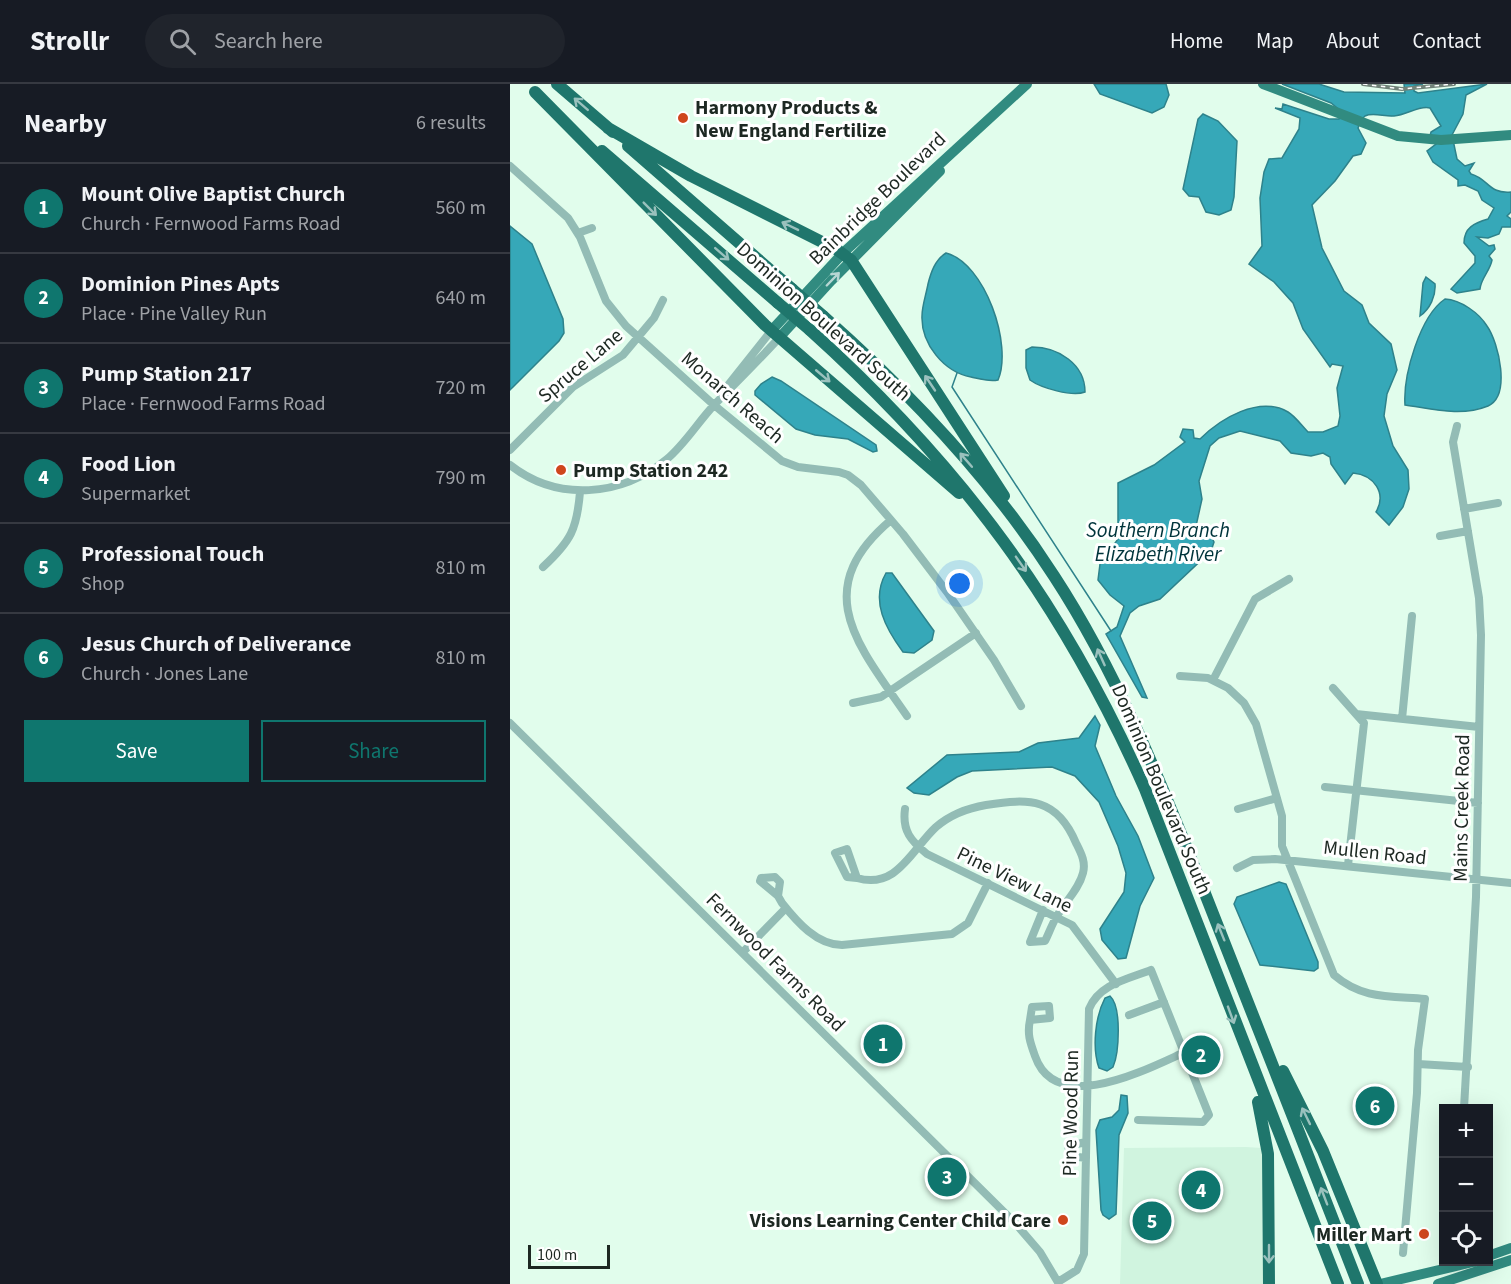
<!DOCTYPE html>
<meta charset="utf-8">
<style>
:root{--surface:#171b24;--page:#20242c;--text:#f1f3f6;--muted:#9ea1a6;--line:#363941;--accent:#0f766e}
body{margin:0;font-family:"Source Sans 3",sans-serif;background:var(--page);color:var(--text)}
.controls{position:absolute;right:18px;bottom:18px;display:grid;overflow:hidden;border-radius:0px;box-shadow:0 6px 24px #0002}
.controls button{width:54px;height:54px;display:grid;place-items:center;padding:0;border:0;border-bottom:2px solid var(--line);background:var(--surface);color:var(--text);font:30px sans-serif}
.scale{position:absolute;left:18px;bottom:15px;width:82px;box-sizing:border-box;padding-left:6px;border:3px solid #1d2822;border-top:0;font-size:16px;line-height:21px;white-space:nowrap;color:#1d2822;-webkit-text-stroke:4px #fff;paint-order:stroke}
.you{position:absolute;left:450px;top:500px;width:21px;height:21px;margin:-15px;border:4px solid #fff;border-radius:50%;background:#1a73e8;box-shadow:0 0 0 9px #1a73e833}
.badge{display:grid;place-items:center;width:39px;height:39px;border-radius:50%;background:var(--accent);color:#fff;font-size:20px;font-weight:700}
.pin{position:absolute;translate:-50% -50%;border:3px solid #fff;box-shadow:0 2px 6px #0006}
.list{margin:0;padding:0;list-style:none}
h2{display:flex;justify-content:space-between;align-items:center;height:78px;margin:0;padding:0 24px;font-size:26px}
h2 small{font-size:20px;font-weight:400;color:var(--muted)}
.list li{display:grid;grid-template-columns:39px 1fr auto;gap:18px;align-items:center;box-sizing:border-box;height:90px;padding:0 24px;border-top:2px solid var(--line)}
.list b{display:block;font-size:22px;white-space:nowrap}
.list p{margin:0;font-size:20px;white-space:nowrap;color:var(--muted)}
.list em{font-size:20px;font-style:normal;color:var(--muted)}
.actions{display:flex;gap:12px;padding:18px 24px}
.actions a{flex:1;padding:14px 0;border:2px solid var(--accent);border-radius:0px;text-align:center;font-size:21px;color:var(--accent)}
.actions .main{background:var(--accent);color:#fff}
.icon{flex:none;width:33px;height:33px;fill:none;stroke:currentColor;stroke-width:2;stroke-linecap:round;stroke-linejoin:round}
.map{position:relative;flex:none;width:1001px;height:1200px;overflow:hidden}
header{display:flex;align-items:center;gap:36px;box-sizing:border-box;height:84px;padding:0 30px;background:var(--surface);border-bottom:2px solid var(--line)}
header strong{font-size:28px}
nav{display:flex;gap:33px;margin-inline-start:auto;font-size:21px}
.search{width:420px;height:54px;background:var(--page);display:flex;align-items:center;gap:15px;box-sizing:border-box;padding:0 21px;border-radius:33px;color:var(--muted);font-size:22px}
main{display:flex}
aside{flex:1;background:var(--surface)}
.map>svg:first-child{display:block}
.built{fill:#d0f4df}
.water{fill:#36a8b8;stroke:#2e828b;stroke-width:1.5}
.lines{fill:none;stroke-linecap:round;stroke-linejoin:round}
.stream{stroke:#2e828b;stroke-width:1.5}
.minor{stroke:#93bcb5;stroke-width:8}
.major{stroke:#318b80;stroke-width:10}
.highway{stroke:#1f766c;stroke-width:12}
.rail-casing{stroke:#718379;stroke-width:4}
.rail{stroke:#fff;stroke-width:1.5;stroke-dasharray:4.5;stroke-linecap:butt}
.highway-bridge{stroke:#1f766c;stroke-width:12}
.oneway{stroke:#9ac1bd}
.oneway2{stroke:#b7d6d3}
.poi-dot{fill:#cf461d;stroke:#fff;stroke-width:2}
.labels{text-anchor:middle;stroke-width:6;stroke-linejoin:round;paint-order:stroke}
.poi-label{font-size:20px;font-weight:bold;fill:#1d2822;stroke:#fff;text-anchor:start}
.street-label{font-size:20px;fill:#1d2822;stroke:#fff}
.water-label{font-size:21px;font-style:italic;fill:#00343b;stroke:#fff}
</style>
<header>
<strong>Strollr</strong>
<div class="search"><svg class="icon" aria-label="search" viewBox="0 0 24 24"><circle cx="10" cy="10" r="6"/><path d="M15 15l6 6"/></svg>Search here</div>
<nav><a>Home</a><a>Map</a><a>About</a><a>Contact</a></nav>
</header>
<main>
<aside>
<h2>Nearby<small>6 results</small></h2>
<ul class="list">
<li><span class="badge">1</span><div><b>Mount Olive Baptist Church</b><p>Church · Fernwood Farms Road</p></div><em>560 m</em></li>
<li><span class="badge">2</span><div><b>Dominion Pines Apts</b><p>Place · Pine Valley Run</p></div><em>640 m</em></li>
<li><span class="badge">3</span><div><b>Pump Station 217</b><p>Place · Fernwood Farms Road</p></div><em>720 m</em></li>
<li><span class="badge">4</span><div><b>Food Lion</b><p>Supermarket</p></div><em>790 m</em></li>
<li><span class="badge">5</span><div><b>Professional Touch</b><p>Shop</p></div><em>810 m</em></li>
<li><span class="badge">6</span><div><b>Jesus Church of Deliverance</b><p>Church · Jones Lane</p></div><em>810 m</em></li>
</ul>
<div class="actions"><a class="main">Save</a><a>Share</a></div>
</aside>
<div class="map">
<svg width="1001" height="1200" viewBox="0 0 1001 1200">
<rect width="100%" height="100%" fill="#e1fdec"/>
<path class="built" d="M736 1063 752 1064 753 1200H610L614 1064Z"/>
<path class="water" d="M584 0H656L659 11 654 23 642 29 590 10Z
M772 0H809L834 8 895 9 894 0H913L904 2V7L908 9 977 0 956 11 953 30 942 51 947 75 955 82 964 79 959 87 961 90C979 95 978 110 1001 108V128L997 132 1001 135V143H992L989 150 978 154 967 153 979 162 984 161 985 165 979 172 982 176C980 187 971 194 970 205L947 209 941 205 965 179V172L954 159C954 144 964 139 978 135L984 124 972 116 968 107 955 101 948 102V96L923 78 917 67 926 60 919 56 921 48 931 42 920 24C909 21 897 31 884 32 875 33 863 28 855 32 851 35 850 39 848 44L856 59 851 70 843 72 825 97 802 121 812 164 834 207 852 221 859 239 881 260 887 286 877 310 874 332 883 362 898 386 899 405 893 423 879 441 866 428C877 409 864 391 843 389L835 400 821 380 820 373 813 369 801 372 781 369 770 357 730 347 709 354 700 362 689 397 692 415 686 442 699 448 704 458 701 467 650 515 629 522 620 529 610 552 637 614 632 613 596 550 607 543 614 522 600 511 588 496 590 480 608 455V399L644 381 675 358 670 353 673 345 683 346 684 354 690 355C710 335 749 311 778 328 785 332 792 342 798 348H813L828 342 830 332 827 304 833 282 822 280 820 283 793 245 783 219 764 198 739 180 752 162 750 114 754 88 759 75 772 74 789 45 790 34 765 24 772 25 773 20 819 35H829L832 28 821 19Z
M693 30 708 37 727 57 724 113 721 126 709 131 696 128 689 113 679 112 673 105 688 35Z
M0 142 22 160 53 235 54 249 49 257 0 306Z
M436 169C475 179 503 261 488 296 479 298 470 295 461 293 434 288 411 260 412 232 412 222 416 211 418 200 421 188 425 176 436 169Z
M916 193 925 200C926 212 920 225 910 232L913 199Z
M935 215C951 216 969 229 977 242 989 259 1001 312 978 322 951 333 923 325 895 321 893 291 910 232 935 215Z
M522 263C548 263 575 280 575 308 562 313 531 304 520 296L516 284V266Z
M262 293 271 297 366 361 367 367 363 368 338 355 305 351 286 345 245 311V307L251 300Z
M376 489H382L424 547 422 556 404 569 393 568C376 545 360 517 376 489Z
M585 632 590 641 585 662 606 712 628 752 644 794 630 822 616 874 608 875 592 856 590 845 614 808 616 789 608 762 589 718 565 692 542 683 462 687 447 693 419 711 404 709 397 704 437 671 509 668 528 659 569 654Z
M769 798 776 800 808 878V884L804 887 750 881 724 820 727 813Z
M600 912C612 923 609 969 603 983L597 987 589 984C582 964 585 933 595 914Z
M611 1011 617 1012 618 1029 609 1051 606 1130 599 1135 593 1131 591 1126 586 1046 590 1036 602 1033 609 1026Z"/>
<g class="lines">
<path class="stream" d="M447 289 442 303 601 547"/>
<path class="minor" d="M0 82 58 134 70 153 96 217 116 242 204 321 272 377 288 383 329 388 338 391 351 401 393 450 437 508 484 576 511 622
M68 149 82 144
M211 310 261 247
M947 342 943 358 969 514 971 551 966 813 954 1024
M0 366 63 303 113 271 144 234 153 216
M0 381C47 418 111 413 157 375 175 360 188 338 205 320 227 298 248 277 269 254
M954 425 988 419
M381 436C298 506 348 561 397 632
M930 452 958 447
M33 483C61 457 67 445 70 408
M670 592 698 594 718 604 734 619 746 640 772 732V762L824 891C852 915 879 912 915 915L908 966 907 1009 893 1169
M703 596 745 515 779 495
M823 604 846 630 969 643
M343 619 371 613 466 549
M892 635 902 532
M0 639 506 1140 530 1168 549 1200
M815 703 968 719
M395 725C392 747 401 757 417 770L562 841 606 900
M728 725 767 714
M838 781 854 639 846 630
M727 784 743 776 765 775 1001 799
M347 794 337 793 325 769 337 765 347 794C387 806 402 765 426 743 440 731 458 724 476 721 520 714 547 714 566 759 571 769 576 778 573 789 569 805 555 818 547 832 542 840 539 849 535 857L520 858 533 826
M268 812 250 797 251 794 265 793 270 798 268 812 272 819C287 838 307 861 332 861L442 850 458 839 478 799
M233 868 276 824
M619 931 654 918
M520 936 522 923 539 922 540 934 520 936C517 950 520 958 525 972 546 1033 637 985 675 968
M908 980 958 983
M576 1074 561 1072 558 1062 576 1058
M548 1198 567 1186 574 1170 579 925C589 900 618 895 641 886L699 1031 693 1038 628 1036"/>
<path class="major" d="M753 0 888 52 931 56 1001 51
M261 247 333 169 517 0
M269 254 321 197 430 87
M978 1172 1001 1164
M870 1200 963 1178
M928 1200 1001 1176"/>
<path class="highway" d="M47 0 103 48
M25 8 255 241 449 409
M98 44 181 92 326 165 341 176 494 412
M118 62 282 205
M92 67 268 219
M313 232C400 309 481 394 544 492 608 590 651 699 694 807 746 937 797 1069 848 1200
M300 246C450 381 553 520 635 705L828 1200
M773 987 813 1067 867 1200
M748 1018 758 1070 759 1200"/>
<g class="rail-casing">
<path id="rail" d="M853 0 892 5 944 0"/>
</g>
<use href="#rail" class="rail"/>
<path class="highway-bridge" d="M282 205 313 232
M268 219 300 246"/>
</g>
<defs><path id="oneway-shaft" d="M-6 0H5M1.5-3L5.5 0L1.5 3" fill="none" stroke-width="1.6" stroke-linecap="round" stroke-linejoin="round" transform="scale(1.5)"/></defs>
<g class="oneway">
<use href="#oneway-shaft" transform="translate(71 20) rotate(-139)"/>
<use href="#oneway-shaft" transform="translate(140 125) rotate(45)"/>
<use href="#oneway-shaft" transform="translate(280 142) rotate(-154)"/>
<use href="#oneway-shaft" transform="translate(212 170) rotate(41)"/>
<use href="#oneway-shaft" transform="translate(313 292) rotate(40)"/>
<use href="#oneway-shaft" transform="translate(420 299) rotate(-124)"/>
<use href="#oneway-shaft" transform="translate(456 376) rotate(-131)"/>
<use href="#oneway-shaft" transform="translate(511 480) rotate(55)"/>
<use href="#oneway-shaft" transform="translate(591 573) rotate(-114)"/>
<use href="#oneway-shaft" transform="translate(711 848) rotate(-112)"/>
<use href="#oneway-shaft" transform="translate(721 931) rotate(70)"/>
<use href="#oneway-shaft" transform="translate(796 1032) rotate(-116)"/>
<use href="#oneway-shaft" transform="translate(814 1112) rotate(-111)"/>
<use href="#oneway-shaft" transform="translate(759 1170) rotate(90)"/>
</g>
<use class="oneway2" href="#oneway-shaft" transform="translate(323 195) rotate(-46)"/>
<g class="poi-dot">
<circle cx="173" cy="34" r="6"/>
<circle cx="51" cy="386" r="6"/>
<circle cx="553" cy="1136" r="6"/>
<circle cx="914" cy="1150" r="6"/>
</g>
<g class="labels">
<g class="poi-label">
<text x="185" y="30">Harmony Products &amp;<tspan x="185" dy="23">New England Fertilize</tspan></text>
<text x="63" y="393">Pump Station 242</text>
<text x="541" y="1143" text-anchor="end">Visions Learning Center Child Care</text>
<text x="902" y="1157" text-anchor="end">Miller Mart</text>
</g>
<g class="street-label">
<text transform="translate(367 114) rotate(-44)" y="7">Bainbridge Boulevard</text>
<text transform="translate(314 237) rotate(42)" y="7">Dominion Boulevard South</text>
<text transform="translate(70 281) rotate(-40)" y="7">Spruce Lane</text>
<text transform="translate(223 313) rotate(41)" y="7">Monarch Reach</text>
<text transform="translate(652 705) rotate(67)" y="7">Dominion Boulevard South</text>
<text transform="translate(951 724) rotate(-89)" y="7">Mains Creek Road</text>
<text transform="translate(865 768) rotate(6)" y="7">Mullen Road</text>
<text transform="translate(505 795) rotate(26)" y="7">Pine View Lane</text>
<text transform="translate(266 878) rotate(45)" y="7">Fernwood Farms Road</text>
<text transform="translate(560 1029) rotate(-89)" y="7">Pine Wood Run</text>
</g>
<g class="water-label">
<text x="648" y="453">Southern Branch<tspan x="648" dy="24">Elizabeth River</tspan></text>
</g>
</g>
</svg>
<div class="controls">
<button>+</button>
<button>−</button>
<button><svg class="icon" aria-label="locate" viewBox="0 0 24 24"><circle cx="12" cy="12" r="6"/><path d="M12 2v4M12 18v4M2 12h4M18 12h4"/></svg></button>
</div>
<div class="scale">100 m</div>
<div class="you"></div>
<div class="pin badge" style="left:373px;top:960px">1</div>
<div class="pin badge" style="left:691px;top:971px">2</div>
<div class="pin badge" style="left:437px;top:1093px">3</div>
<div class="pin badge" style="left:691px;top:1106px">4</div>
<div class="pin badge" style="left:642px;top:1137px">5</div>
<div class="pin badge" style="left:865px;top:1022px">6</div>
</div>
</main>
